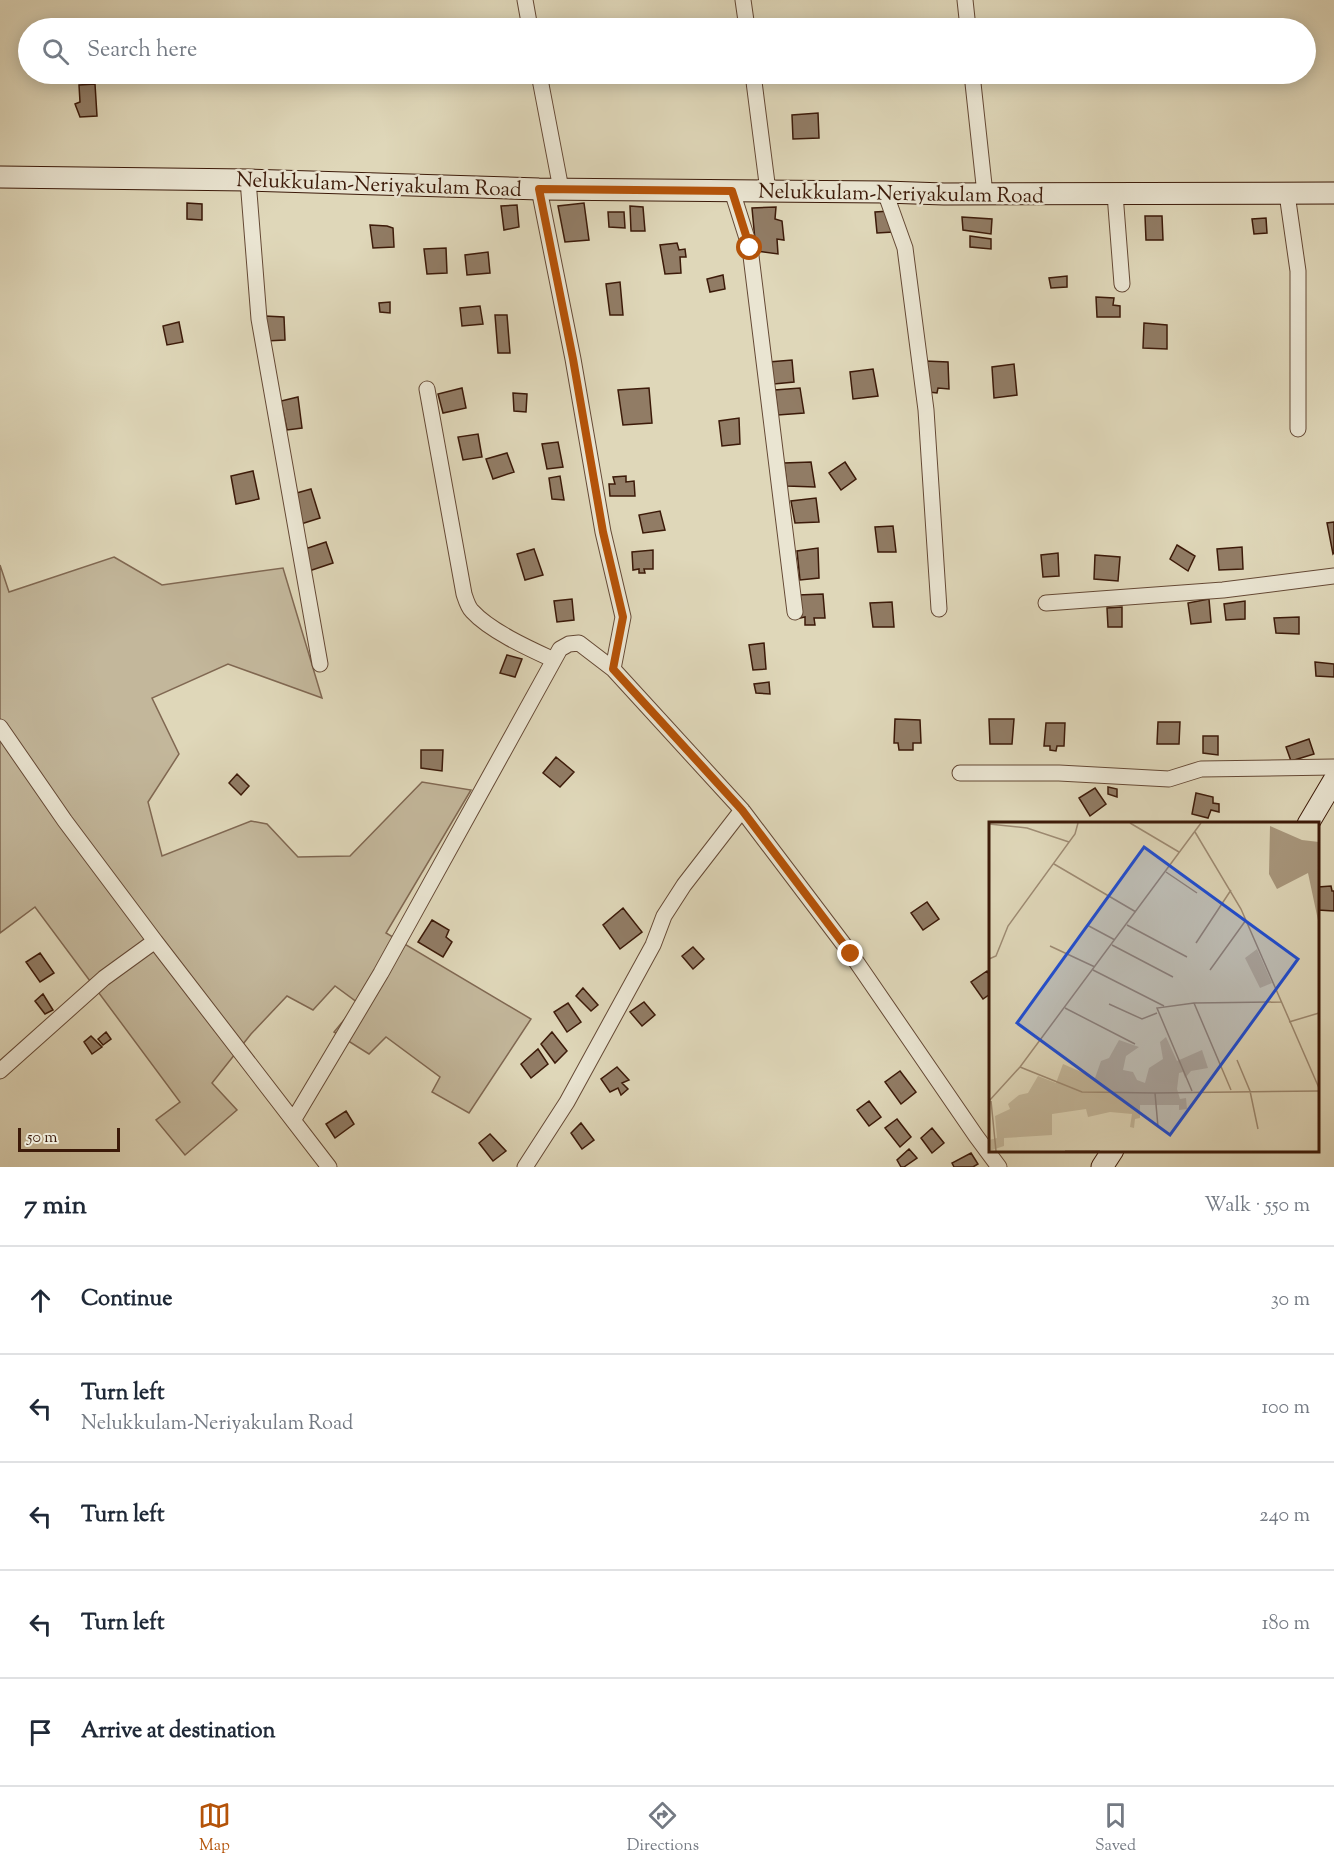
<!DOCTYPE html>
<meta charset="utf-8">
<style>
:root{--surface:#fff;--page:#f6f6f7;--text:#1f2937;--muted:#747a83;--line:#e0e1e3;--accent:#b45309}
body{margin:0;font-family:"Sorts Mill Goudy",serif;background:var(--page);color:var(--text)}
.scale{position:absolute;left:18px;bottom:15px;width:102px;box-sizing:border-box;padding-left:6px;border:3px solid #3c1a09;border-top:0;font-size:16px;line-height:21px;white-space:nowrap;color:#3c1a09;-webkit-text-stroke:4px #eae5d2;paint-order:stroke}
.stop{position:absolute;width:18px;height:18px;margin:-14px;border:4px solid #b45309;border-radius:50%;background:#fff}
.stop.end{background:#b45309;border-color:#fff;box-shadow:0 2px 6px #0008}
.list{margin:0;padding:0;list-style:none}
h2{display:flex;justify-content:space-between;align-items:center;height:78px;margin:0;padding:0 24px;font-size:26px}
h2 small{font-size:20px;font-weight:400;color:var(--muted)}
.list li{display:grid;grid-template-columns:39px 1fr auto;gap:18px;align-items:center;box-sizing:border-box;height:108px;padding:0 24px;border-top:2px solid var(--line)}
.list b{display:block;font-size:22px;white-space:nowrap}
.list p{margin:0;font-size:20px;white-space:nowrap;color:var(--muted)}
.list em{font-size:20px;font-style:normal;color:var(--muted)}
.icon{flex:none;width:33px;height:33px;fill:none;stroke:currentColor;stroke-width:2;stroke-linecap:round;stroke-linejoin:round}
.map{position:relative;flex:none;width:1334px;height:1167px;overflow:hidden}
.search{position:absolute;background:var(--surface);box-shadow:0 3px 15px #0003;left:18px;right:18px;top:18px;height:66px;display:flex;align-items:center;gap:15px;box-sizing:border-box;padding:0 21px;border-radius:33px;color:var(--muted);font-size:22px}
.sheet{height:618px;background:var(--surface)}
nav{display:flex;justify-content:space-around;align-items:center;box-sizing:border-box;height:84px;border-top:2px solid var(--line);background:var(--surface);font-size:16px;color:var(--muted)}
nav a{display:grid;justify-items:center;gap:3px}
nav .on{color:var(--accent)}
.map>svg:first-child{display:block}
.green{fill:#c3b79b;stroke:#806852;stroke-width:1.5}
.building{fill:#917c65;stroke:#3c1a09;stroke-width:1.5}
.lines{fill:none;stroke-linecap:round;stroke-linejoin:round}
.street-casing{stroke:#654935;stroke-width:17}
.secondary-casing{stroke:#3c1a09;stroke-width:23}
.street{stroke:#eae5d2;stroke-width:15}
.secondary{stroke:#eae5d2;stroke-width:21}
.route{stroke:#b45309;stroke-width:8}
.labels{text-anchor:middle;stroke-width:5;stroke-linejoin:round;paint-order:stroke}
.street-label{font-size:21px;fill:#3c1a09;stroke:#eae5d2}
.inset-road{fill:none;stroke:#9e8b73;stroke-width:1.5}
.view{fill:#1d4ed8;fill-opacity:0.15;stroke:#1d4ed8;stroke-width:3}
.inset-edge{fill:none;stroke:#3c1a09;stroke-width:3}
</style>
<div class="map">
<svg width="1334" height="1167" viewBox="0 0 1334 1167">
<rect width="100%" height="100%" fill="#dfd7b9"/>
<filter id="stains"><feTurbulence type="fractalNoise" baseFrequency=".00333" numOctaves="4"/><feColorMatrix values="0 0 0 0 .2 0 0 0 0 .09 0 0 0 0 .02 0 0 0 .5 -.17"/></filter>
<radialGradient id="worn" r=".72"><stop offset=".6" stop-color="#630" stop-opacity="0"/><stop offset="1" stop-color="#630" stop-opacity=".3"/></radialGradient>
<path class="green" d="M114 557 162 585 283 568 322 698 228 664 152 698 179 754 148 802 162 856 251 821 267 824 298 857 350 856 422 782 471 790 386 933 531 1019 469 1113 432 1092 440 1077 386 1037 369 1054 334 1032 358 1003 335 986 313 1010 287 996 251 1034 212 1083 237 1110 185 1155 156 1120 180 1102 35 907 0 933V565L9 592Z"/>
<path class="building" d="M95 84 97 116 80 117 75 104 80 102 79 85Z
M818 113 819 138 793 139 792 115Z
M187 203 202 204V220L187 219Z
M584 203 589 240 565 242 558 206Z
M517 205 519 227 504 230 501 206Z
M630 206 643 207 645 231H631Z
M776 207 775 219 782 221 784 240 777 239 778 254 756 251 752 208Z
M890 211 893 232 877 233 875 212Z
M608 212H624L625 228 609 227Z
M1145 216H1162L1163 240H1146Z
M962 217 992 219 991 234 963 230Z
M1266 218 1267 233 1254 234 1252 219Z
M370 225 387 226 393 228 394 247 373 248Z
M970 236 991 239V249L970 247Z
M677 243 679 250 685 249 686 257H680L681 273 665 274 660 245Z
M446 248 447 273 427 274 424 249Z
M488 252 490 273 467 275 465 255Z
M723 275 725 289 710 292 707 279Z
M1067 276V287L1051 288 1049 278Z
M620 282 623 315H610L606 284Z
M1096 297 1114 298 1113 305 1120 306V317H1097Z
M390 302V313L380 312 379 303Z
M480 306 483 324 462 326 460 308Z
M495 315H507L510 353H498Z
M265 316 284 317 285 340 266 341Z
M179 322 183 342 167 345 163 326Z
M1144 323 1167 325V349L1143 348Z
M792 360 794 382 774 384 769 362Z
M925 361 948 362 949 389 938 388 937 393 929 392Z
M1014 364 1017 395 994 398 992 367Z
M873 369 878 396 853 399 850 372Z
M462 388 466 408 443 413 438 394Z
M649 388 652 423 623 425 618 390Z
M800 388 804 413 778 415 775 390Z
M513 393 527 394 526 412 514 411Z
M298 397 302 428 287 430 281 401Z
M739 418 740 444 722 446 719 421Z
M478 434 482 457 463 460 458 437Z
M558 442 563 467 547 469 542 444Z
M507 453 514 472 493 479 486 459Z
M811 462 815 487 787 486 784 463Z
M845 462 856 479 841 490 829 473Z
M253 471 259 499 236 504 231 476Z
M560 476 564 500 552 499 549 478Z
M626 476V482L634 481 635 496H610L609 484H615L613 477Z
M311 489 320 518 301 524 293 494Z
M816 498 819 522 795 523 791 501Z
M660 511 665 530 643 533 639 515Z
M1334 522V553L1333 554 1327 523Z
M893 526 896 552H878L875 527Z
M326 542 333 563 309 571 302 550Z
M1177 545 1195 556 1188 571 1170 559Z
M1242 547 1243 569 1219 570 1217 549Z
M818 548 819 578 800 580 797 551Z
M534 549 543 575 525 580 517 554Z
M653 550V569H644L645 573H639V569L633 570 632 552Z
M1058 553 1059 576 1043 577 1041 555Z
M1095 555 1120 557 1118 581 1094 579Z
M823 594 825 618H814L815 625H805V617L800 618 798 595Z
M572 599 574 620 557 622 554 601Z
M1209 599 1211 622 1191 624 1188 603Z
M1245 601V619L1226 620 1224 604Z
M892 602 894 627H873L870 603Z
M1122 607V627H1108L1107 608Z
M1299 617V634L1276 633 1274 618Z
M764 643 766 669 753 670 749 645Z
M507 655 522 659 515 677 500 673Z
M1315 662 1334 664V677L1316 676Z
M769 682 770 694 756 693 754 684Z
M895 719 920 720 921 743H913V750H899L898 743H894Z
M989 719H1014L1012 744H990Z
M1158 722H1180L1179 744H1157Z
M1046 723H1065L1064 746H1057L1056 751 1050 750V746H1044Z
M1203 736H1218V755L1203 753Z
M1309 739 1314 754 1291 761 1286 747Z
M421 750H443L442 771 421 768Z
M556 757 574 772 560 787 543 773Z
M237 774 249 786 241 795 229 783Z
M1108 787 1117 789V797L1108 794Z
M1095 788 1106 804 1090 816 1079 798Z
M1196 793 1213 797V803L1219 804V812L1211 810 1208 818 1192 814Z
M1331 886 1332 891H1334V911L1318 910V887Z
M927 902 939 919 923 930 911 913Z
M623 908 642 932 620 949 603 925Z
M432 920 449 930 446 937 452 942 443 957 418 942Z
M693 947 704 959 693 969 682 956Z
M40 953 54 973 40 982 26 962Z
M987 971 990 976V994L983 999 971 982Z
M583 988 598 1005 591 1011 576 996Z
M43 994 53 1010 45 1014 35 1001Z
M644 1002 655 1015 642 1026 630 1012Z
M568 1003 581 1022 567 1032 554 1012Z
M106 1032 111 1039 103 1045 98 1039Z
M552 1032 567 1051 555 1063 541 1044Z
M91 1036 102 1047 92 1054 84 1042Z
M538 1049 548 1064 531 1078 521 1064Z
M617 1067 629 1080 622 1083 628 1089 621 1095 618 1088 610 1092 601 1079Z
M900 1071 916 1092 901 1104 885 1082Z
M869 1101 881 1117 869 1126 857 1110Z
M346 1111 354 1124 335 1138 326 1124Z
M897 1119 911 1137 900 1147 885 1128Z
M581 1123 594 1140 582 1149 571 1133Z
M932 1128 944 1143 932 1153 921 1138Z
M490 1134 506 1151 493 1161 479 1143Z
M909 1149 917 1158 904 1167H901L897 1160Z
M971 1153 978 1164 973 1167H954L952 1163Z"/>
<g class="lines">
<g class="street-casing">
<path id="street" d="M525 0 530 28
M743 0 747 28
M965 0 968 28
M539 74 561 189
M753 74 768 191
M972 74 985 194
M248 180 259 319 320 664
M539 189 573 359 603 532 623 617 613 669
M732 191 750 248 795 612
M885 192 905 248 926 410 939 609
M1115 194 1122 284
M1287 194 1298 271V429
M427 389 464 594C466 600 468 607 472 611 490 631 530 649 554 660
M1046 603 1223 590 1334 576
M0 727 65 821 155 941
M960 773H1059L1169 779 1201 769 1334 767
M0 1071 104 978 155 941 329 1167
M294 1119 381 973 560 649 569 644 579 643 613 669 742 810 851 954 976 1136 999 1167
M525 1167 567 1102 653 945 664 916 684 885 742 810"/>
</g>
<g class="secondary-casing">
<path id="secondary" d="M0 177 248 180 539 189 885 192 944 194 1334 193
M1308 824 1334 780
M1102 1167 1113 1150"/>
</g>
<use href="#street" class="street"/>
<use href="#secondary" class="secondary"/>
</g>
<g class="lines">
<path class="route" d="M750 248 732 191 539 189 573 359 603 532 623 617 613 669 742 810 851 954"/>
</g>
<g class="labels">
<g class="street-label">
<text transform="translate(379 184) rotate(2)" y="7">Nelukkulam-Neriyakulam Road</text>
<text transform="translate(901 193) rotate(1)" y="7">Nelukkulam-Neriyakulam Road</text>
</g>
</g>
<g transform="translate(989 822)">
<rect width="330" height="330" fill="#dfd7b9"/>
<path d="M268 127 283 161 271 166 256 136ZM177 215 188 239 213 228 219 246 202 249 196 256 194 250 190 251 188 267 191 277 197 276 198 287 190 288V283H151V296L146 297 145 306 141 305 143 292 121 290 99 295 97 287 63 292V313L15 316V324L0 329V318L8 316 6 294 21 287 19 282 30 273 39 271 49 254 67 261 74 242 106 256 112 239 120 236 130 218 150 225 137 234 134 248 144 250 148 258 156 261 160 246 174 237 171 220Z" fill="#c3b79b"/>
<path d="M281 4 313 18 330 20V103L319 51 288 67 280 52Z" fill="#a8977d"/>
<path class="inset-road" d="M141 1 190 30M0 2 38 6 80 20M206 10 252 87 330 266M65 42 147 90M177 50 208 71M98 103 126 118M138 103 198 135M207 121 242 68M123 123 184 155M61 124 106 145M0 137 7 134 19 104 86 12 89 1M104 148 175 184M221 148 257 98M205 181 242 268M120 182 153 197 168 191M76 186 146 222M300 200 330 191M248 238 261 269 269 307M31 245 93 270 166 271M203 269 168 186 205 181 292 180M0 279 31 245 212 1M2 279 7 329M169 305 166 271 330 269M76 329H111"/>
<path class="view" d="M155 25 309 137 181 313 28 201Z"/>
<rect width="330" height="330" class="inset-edge"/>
</g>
<rect width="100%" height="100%" filter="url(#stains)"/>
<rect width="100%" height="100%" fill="url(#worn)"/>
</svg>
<div class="scale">50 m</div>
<div class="stop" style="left:750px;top:248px"></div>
<div class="stop end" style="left:851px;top:954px"></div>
<div class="search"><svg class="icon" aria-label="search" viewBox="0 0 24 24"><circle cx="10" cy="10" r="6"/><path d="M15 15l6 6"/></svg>Search here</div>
</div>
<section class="sheet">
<h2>7 min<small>Walk · 550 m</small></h2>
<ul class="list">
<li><svg class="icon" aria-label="ahead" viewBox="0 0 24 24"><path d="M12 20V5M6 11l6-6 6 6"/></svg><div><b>Continue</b></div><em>30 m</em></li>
<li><svg class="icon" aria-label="left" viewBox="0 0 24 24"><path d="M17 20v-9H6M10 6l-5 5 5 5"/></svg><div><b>Turn left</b><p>Nelukkulam-Neriyakulam Road</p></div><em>100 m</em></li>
<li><svg class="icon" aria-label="left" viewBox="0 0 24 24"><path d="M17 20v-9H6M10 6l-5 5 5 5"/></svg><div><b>Turn left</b></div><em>240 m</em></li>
<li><svg class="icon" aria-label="left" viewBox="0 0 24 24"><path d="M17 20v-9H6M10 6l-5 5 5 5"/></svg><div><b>Turn left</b></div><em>180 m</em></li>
<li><svg class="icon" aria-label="arrive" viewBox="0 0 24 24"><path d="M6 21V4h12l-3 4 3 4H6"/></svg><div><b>Arrive at destination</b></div></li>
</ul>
</section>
<nav>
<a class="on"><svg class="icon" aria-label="map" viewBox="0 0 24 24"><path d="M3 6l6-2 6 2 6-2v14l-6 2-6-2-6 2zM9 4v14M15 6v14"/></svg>Map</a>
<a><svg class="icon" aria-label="directions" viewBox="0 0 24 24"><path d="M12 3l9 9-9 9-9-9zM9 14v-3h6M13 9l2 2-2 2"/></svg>Directions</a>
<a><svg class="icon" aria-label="saved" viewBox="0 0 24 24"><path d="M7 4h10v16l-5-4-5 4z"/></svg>Saved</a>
</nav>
